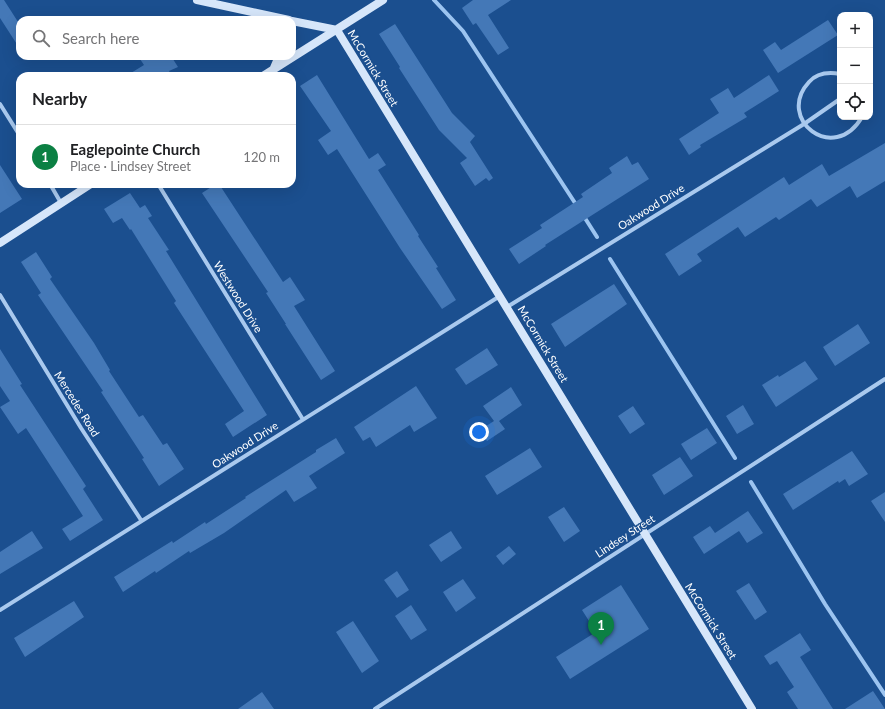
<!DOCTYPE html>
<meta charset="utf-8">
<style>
:root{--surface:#fff;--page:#f6f6f6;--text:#202124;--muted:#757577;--line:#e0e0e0;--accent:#0b8043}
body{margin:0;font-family:Lato,sans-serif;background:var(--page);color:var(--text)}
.controls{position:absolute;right:12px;top:12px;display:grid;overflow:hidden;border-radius:8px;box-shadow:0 4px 16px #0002}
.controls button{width:36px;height:36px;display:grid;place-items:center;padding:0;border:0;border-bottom:1px solid var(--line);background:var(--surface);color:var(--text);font:20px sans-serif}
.you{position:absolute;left:479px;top:432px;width:14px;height:14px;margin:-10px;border:3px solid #fff;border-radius:50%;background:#1a73e8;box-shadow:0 0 0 6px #1a73e833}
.badge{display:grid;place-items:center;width:26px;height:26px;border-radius:50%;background:var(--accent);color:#fff;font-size:13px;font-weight:700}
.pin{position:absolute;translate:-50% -33px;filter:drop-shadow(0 1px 2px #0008)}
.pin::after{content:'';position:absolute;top:21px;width:14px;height:12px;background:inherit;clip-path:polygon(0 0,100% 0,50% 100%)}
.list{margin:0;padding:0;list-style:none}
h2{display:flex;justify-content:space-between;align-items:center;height:52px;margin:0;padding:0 16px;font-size:17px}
h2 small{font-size:13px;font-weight:400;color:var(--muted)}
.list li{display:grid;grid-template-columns:26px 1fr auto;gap:12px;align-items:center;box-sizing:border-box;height:64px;padding:0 16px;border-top:1px solid var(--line)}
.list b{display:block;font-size:15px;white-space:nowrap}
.list p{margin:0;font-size:13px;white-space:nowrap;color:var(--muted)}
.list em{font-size:13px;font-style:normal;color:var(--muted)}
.icon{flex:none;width:22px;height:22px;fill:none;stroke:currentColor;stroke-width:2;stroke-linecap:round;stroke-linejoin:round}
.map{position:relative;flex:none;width:885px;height:709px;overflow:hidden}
.search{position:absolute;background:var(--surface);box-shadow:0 4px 16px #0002;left:16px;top:16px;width:280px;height:44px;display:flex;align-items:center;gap:10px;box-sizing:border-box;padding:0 14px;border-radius:12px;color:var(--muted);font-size:15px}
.panel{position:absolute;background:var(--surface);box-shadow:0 4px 16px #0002;left:16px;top:72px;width:280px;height:116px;border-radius:12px}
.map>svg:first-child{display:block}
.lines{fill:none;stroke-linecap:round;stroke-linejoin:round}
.stream{stroke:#9cc4f0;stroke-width:4}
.building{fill:#4478b7}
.street{stroke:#a9c9ee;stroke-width:4}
.secondary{stroke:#d6e6fa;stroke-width:8}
.labels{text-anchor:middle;stroke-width:3;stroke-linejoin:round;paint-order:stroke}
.street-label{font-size:11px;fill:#fff;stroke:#1b4f8f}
</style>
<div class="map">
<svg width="885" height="709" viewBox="0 0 885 709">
<rect width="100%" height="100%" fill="#1b4f8f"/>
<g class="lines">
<path class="stream" d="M434 0 463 31 577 206
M583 215 597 237
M610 259 735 458
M751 482 825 604 885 695"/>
</g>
<path class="building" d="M0 0H4L20 25V49L0 18Z
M473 0H511L488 15 509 48 498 55 476 23 473 25 462 8Z
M828 20 838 35 778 73 763 50 775 42 781 50Z
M395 24 452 113 475 136 470 142 493 178 489 181 486 178 475 186 460 163 467 158 439 130 399 68 400 67 379 34Z
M138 56H171L178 67 169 71 172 76H126L144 65Z
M317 75 369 159 378 153 386 165 378 170 419 235 418 236 438 267 436 268 456 300 442 309 400 248 337 149 328 155 318 140 331 131 300 86Z
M769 75 779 91 744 113 747 117 700 145 701 147 689 155 679 139 719 113 710 99 728 88 734 98Z
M885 143V181L857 198 850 186 817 207 811 199 779 220 776 217 745 237 738 227 697 254 702 261 679 276 665 254 784 177 789 185 822 164 829 176Z
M627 156 632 165 638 162 649 179 545 245 546 246 519 264 509 249 542 228 540 225 583 197 581 194 612 173 609 168Z
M0 165 22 199 0 213Z
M216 184H219L283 282 290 277 305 300 294 306 335 371 321 380 285 324H286L266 293 268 292 202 193Z
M130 193 140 208 145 205 152 216 148 218 169 250 166 251 267 415 233 437 225 424 244 411 174 303 176 301 131 229 130 230 122 218 113 223 104 209Z
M36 252 52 277 50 279 94 343 110 370 109 371 139 417 143 415 163 445 167 443 184 469 159 486 142 459 144 458 101 392 103 391 38 295 41 293 21 262Z
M614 284 627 304 565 347 551 324Z
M858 324 870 343 835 366 823 347Z
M487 348 498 365 466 385 455 369Z
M0 349 22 384 20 385 86 486 83 489 103 520 70 541 62 529 83 516 26 428 18 434 0 407 10 401 0 386Z
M805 361 818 379 776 407 762 385 778 375 779 377Z
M416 386 437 418 414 432 410 425 376 447 370 437 363 441 354 427Z
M511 387 522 405 499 421 505 429 487 441 480 430 494 421 483 406Z
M743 405 754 424 737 434 726 416Z
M633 406 645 424 630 434 618 416Z
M707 428 717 443 691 460 681 444Z
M336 438 345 453 309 476 317 488 294 502 286 490 224 533 190 553 189 551 156 573 155 571 123 592 114 577 172 541 173 543 205 522 206 524 246 498 245 497 316 452V450Z
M530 448 542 467 497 495 485 476Z
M852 451 868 474 849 486 845 479 839 483 838 481 793 510 783 494Z
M680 457 693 476 664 495 652 475Z
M885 492V522L871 501Z
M564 507 580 531 564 542 548 517Z
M748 511 763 533 747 543 739 531 704 554 693 537 710 526 715 533Z
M32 531 43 548 0 574V552Z
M451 531 462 548 441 562 429 545Z
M509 546 516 554 503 565 496 556Z
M397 571 409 590 397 598 384 580Z
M463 579 476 598 456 612 443 592Z
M749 583 767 612 755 620 736 591Z
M621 585 649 629 570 679 556 657 596 632 582 610Z
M74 601 84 617 25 657 14 638Z
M411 605 427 630 411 640 395 616Z
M353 621 379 661 362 673 336 632Z
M800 633 811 650 800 657 833 709H798L787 692 794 687 777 661 770 665 764 656Z
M873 691 885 709H845Z
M262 692 274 709H238Z"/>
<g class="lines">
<path class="street" d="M840 74C829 72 817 73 809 82 775 119 834 165 862 117
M0 104 20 136
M50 184 61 203
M158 184 302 418
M0 295 81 428 141 520
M507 307 804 124 840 99
M0 610 500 296
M375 709 885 379"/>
<path class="secondary" d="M197 0 289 20
M292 21 337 30 752 709
M273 70 279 56
M263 76 383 0
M0 243 91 184"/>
</g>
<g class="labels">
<g class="street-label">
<text transform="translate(373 68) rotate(59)" y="4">McCormick Street</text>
<text transform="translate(651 207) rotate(-32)" y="4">Oakwood Drive</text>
<text transform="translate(238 297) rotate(58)" y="4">Westwood Drive</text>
<text transform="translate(543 344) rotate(59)" y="4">McCormick Street</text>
<text transform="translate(77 404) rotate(58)" y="4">Mercedes Road</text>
<text transform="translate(245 445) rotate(-33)" y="4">Oakwood Drive</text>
<text transform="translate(625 536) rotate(-33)" y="4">Lindsey Street</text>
<text transform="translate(711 621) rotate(58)" y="4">McCormick Street</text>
</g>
</g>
</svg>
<div class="controls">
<button>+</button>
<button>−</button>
<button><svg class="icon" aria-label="locate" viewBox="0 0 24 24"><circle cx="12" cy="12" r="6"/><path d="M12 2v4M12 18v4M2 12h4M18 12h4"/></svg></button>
</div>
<div class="you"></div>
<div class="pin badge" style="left:601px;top:645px">1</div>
<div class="search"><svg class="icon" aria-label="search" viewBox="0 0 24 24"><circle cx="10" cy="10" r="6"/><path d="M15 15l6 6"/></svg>Search here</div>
<section class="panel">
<h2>Nearby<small></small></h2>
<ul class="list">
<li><span class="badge">1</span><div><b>Eaglepointe Church</b><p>Place · Lindsey Street</p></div><em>120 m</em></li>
</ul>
</section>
</div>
